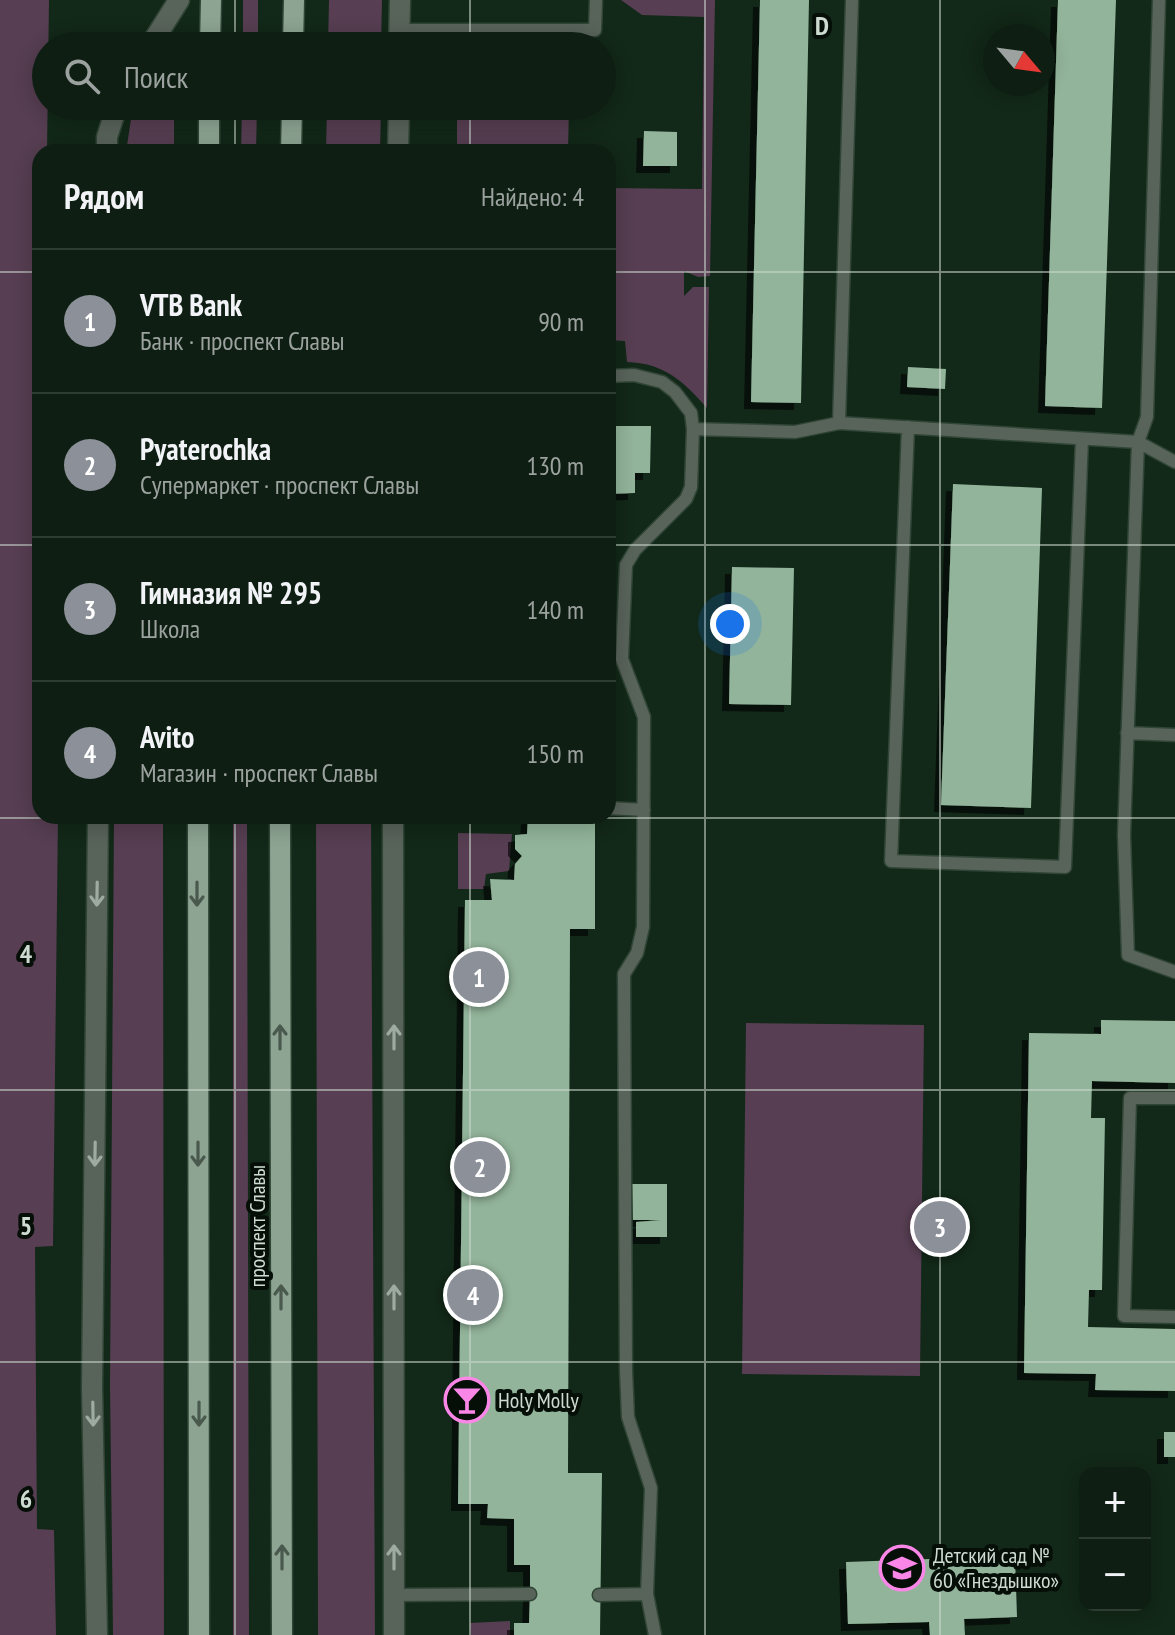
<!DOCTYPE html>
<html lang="ru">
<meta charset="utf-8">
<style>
:root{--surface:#0e1e12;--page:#1c2b20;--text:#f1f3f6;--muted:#9ba29f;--line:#2e3c32;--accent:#8c9099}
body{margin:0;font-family:"PT Sans Narrow",sans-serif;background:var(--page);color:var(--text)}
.controls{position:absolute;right:24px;bottom:24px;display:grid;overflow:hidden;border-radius:16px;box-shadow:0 4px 20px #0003}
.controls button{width:72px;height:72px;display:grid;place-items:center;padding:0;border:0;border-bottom:2px solid var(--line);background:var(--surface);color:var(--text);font:40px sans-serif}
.compass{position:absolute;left:983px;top:24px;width:72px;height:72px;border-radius:50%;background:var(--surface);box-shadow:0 4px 20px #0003;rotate:119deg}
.you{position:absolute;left:730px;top:624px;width:28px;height:28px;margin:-20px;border:6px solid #fff;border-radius:50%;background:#1a73e8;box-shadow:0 0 0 12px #1a73e833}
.badge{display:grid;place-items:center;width:52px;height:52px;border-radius:50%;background:var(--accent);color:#fff;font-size:26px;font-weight:700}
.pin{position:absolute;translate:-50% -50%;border:4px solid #fff;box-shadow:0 2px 8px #0006}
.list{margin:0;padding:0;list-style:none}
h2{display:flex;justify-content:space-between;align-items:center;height:104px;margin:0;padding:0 32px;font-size:34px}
h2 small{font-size:26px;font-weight:400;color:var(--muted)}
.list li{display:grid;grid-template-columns:52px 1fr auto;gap:24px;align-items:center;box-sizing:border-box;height:144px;padding:0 32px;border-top:2px solid var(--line)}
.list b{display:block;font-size:30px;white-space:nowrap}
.list p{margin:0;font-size:26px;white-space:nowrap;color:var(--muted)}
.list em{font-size:26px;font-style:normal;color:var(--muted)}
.icon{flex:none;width:44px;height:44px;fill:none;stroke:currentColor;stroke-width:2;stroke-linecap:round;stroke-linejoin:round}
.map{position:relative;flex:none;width:1175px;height:1635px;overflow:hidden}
.search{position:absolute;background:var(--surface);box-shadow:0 4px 20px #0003;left:32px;top:32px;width:584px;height:88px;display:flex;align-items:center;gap:20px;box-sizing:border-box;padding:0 28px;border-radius:44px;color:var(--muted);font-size:30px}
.panel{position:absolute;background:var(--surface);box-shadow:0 4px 20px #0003;left:32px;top:144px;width:584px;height:680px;border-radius:24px}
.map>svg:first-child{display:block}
.green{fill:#573e52}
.building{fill:#92b49a;filter:url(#shadow)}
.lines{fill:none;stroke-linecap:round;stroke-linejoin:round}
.lane-casing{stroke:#304535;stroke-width:15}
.street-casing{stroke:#304535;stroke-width:23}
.primary-casing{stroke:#304535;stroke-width:23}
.lane{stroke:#58635a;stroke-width:12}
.street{stroke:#58635a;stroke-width:20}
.primary{stroke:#8da492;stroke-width:20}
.oneway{stroke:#9eaba1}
.oneway2{stroke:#4a594d}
.grid{fill:none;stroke:#cddbd0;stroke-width:2;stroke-opacity:0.55}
.labels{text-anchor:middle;stroke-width:8;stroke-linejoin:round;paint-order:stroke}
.street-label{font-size:22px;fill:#cddbd0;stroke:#060e08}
.poi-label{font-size:22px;fill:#cddbd0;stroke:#060e08;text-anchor:start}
.grid-label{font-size:26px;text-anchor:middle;font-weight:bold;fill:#cddbd0;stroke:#060e08;stroke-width:8;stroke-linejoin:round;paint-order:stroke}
</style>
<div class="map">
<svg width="1175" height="1635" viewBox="0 0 1175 1635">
<defs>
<filter id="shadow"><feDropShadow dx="-7" dy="7" stdDeviation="0" flood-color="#0009"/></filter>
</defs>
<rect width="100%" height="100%" fill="#122818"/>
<path class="green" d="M0 0H49L47 152H40V816H58L53 1246 35 1247 37 1529 54 1530 56 1635H0Z
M243 0H258V46H243Z
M329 0H382L381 46H328Z
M621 0H715L710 276 698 277 684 271V296L693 287H709L707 408C683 381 664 363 627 362L625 341 608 340V188L702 189 704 17 642 15Z
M133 106H174V152H126Z
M242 106H257L256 152H241Z
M327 106H381L380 152H326Z
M457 106H569L568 152H457Z
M114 816H163L164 1635H113L110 1385Z
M233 816H247L249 1635H233Z
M316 816H371L375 1635H318Z
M458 833 512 834 509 871 486 874 484 889H458Z
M746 1023 924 1025 920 1376 742 1374Z
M510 1621V1635H471L470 1623Z"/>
<path class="building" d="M760 0H809L801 403 751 402Z
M1058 0H1116L1102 408 1045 406Z
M644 131 677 132V166H643Z
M908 367 946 369 945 389 907 387Z
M608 426H651L650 473H635V493L608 494Z
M953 484 1042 488 1031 808 941 805Z
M732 567 794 568 791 705 729 704Z
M528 816H595V929H570L568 1473H602L600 1635H514V1623H529L530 1594V1565H514V1519L487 1518 488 1504H458L465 900H492L490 879 514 880 515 864 522 856 515 849V835L527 834Z
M1101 1020 1175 1021V1083L1092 1081 1091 1118H1105L1102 1290H1089L1088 1327 1175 1329V1391L1095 1390 1096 1374 1024 1373 1029 1033 1101 1034Z
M632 1184H667V1237H636V1222L661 1220H633Z
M1164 1432H1175V1457H1164Z
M1015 1556 1017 1617 964 1619 965 1635H930L929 1622 848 1624 846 1562Z"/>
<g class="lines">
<g class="lane-casing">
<path id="lane" d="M1159 0 1147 417 1138 442 1124 835 1128 955 1175 972
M400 30H595L596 0
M608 376 634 375 662 382 675 392 691 413 693 429 691 487 686 499 635 550 626 565 622 659 644 717 643 927 637 953 624 974 626 1370 628 1417 651 1488 647 1594 655 1635
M839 423 852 0
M908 427 891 861 1065 867 1082 439
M693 429 795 432 839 423 1138 442 1175 462
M1127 733 1175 735
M608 808 644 810
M1175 1098H1130L1124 1316 1175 1317
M394 1595 530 1594
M599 1595 647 1594"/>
</g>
<g class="street-casing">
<path id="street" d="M150 46 179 0
M399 46 400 0
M107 152V137L117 106
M398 152 399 106
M393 816 394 1635
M97 1635 92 1387 98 816"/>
</g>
<g class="primary-casing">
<path id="primary" d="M210 46 211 0
M293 46 294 0
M209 152V106
M291 152 292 106
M198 816 199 1635
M280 816 282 1635"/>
</g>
<use href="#lane" class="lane"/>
<use href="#street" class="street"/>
<use href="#primary" class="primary"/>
</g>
<defs><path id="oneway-shaft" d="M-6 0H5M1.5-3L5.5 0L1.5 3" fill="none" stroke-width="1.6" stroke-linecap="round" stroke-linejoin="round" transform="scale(2)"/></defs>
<g class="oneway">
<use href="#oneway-shaft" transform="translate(97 894) rotate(91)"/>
<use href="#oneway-shaft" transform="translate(394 1037) rotate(-90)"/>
<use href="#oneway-shaft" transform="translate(95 1154) rotate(91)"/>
<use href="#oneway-shaft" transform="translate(394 1297) rotate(-90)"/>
<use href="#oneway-shaft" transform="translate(93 1414) rotate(89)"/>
<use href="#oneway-shaft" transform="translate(394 1557) rotate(-90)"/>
</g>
<g class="oneway2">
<use href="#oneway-shaft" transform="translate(197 894) rotate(90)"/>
<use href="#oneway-shaft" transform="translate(280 1037) rotate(-90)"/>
<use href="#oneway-shaft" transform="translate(198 1154) rotate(90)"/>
<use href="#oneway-shaft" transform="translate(281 1297) rotate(-90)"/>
<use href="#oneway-shaft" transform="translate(199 1414) rotate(90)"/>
<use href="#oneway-shaft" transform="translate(282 1557) rotate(-90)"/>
</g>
<path class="grid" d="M235 0V46M470 0V46M705 0V1635M940 0V1635M235 106V152M470 106V152M0 272H40M608 272H1175M0 545H40M608 545H1175M235 816V1635M470 816V1635M0 818H1175M0 1090H1175M0 1362H1175"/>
<defs>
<g id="bar-ring" transform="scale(2.3)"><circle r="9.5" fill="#060e08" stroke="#fa87e7" stroke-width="1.5"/><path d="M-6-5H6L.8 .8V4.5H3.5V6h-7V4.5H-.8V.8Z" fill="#fa87e7"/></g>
<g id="school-ring" transform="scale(2.3)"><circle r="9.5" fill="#060e08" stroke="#fa87e7" stroke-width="1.5"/><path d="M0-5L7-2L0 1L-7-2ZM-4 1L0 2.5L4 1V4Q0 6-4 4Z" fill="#fa87e7"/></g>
</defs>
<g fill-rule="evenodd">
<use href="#bar-ring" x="467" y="1400"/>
<use href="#school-ring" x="902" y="1568"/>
</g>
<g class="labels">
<g class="street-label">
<text transform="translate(257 1226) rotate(-90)" y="8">проспект Славы</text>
</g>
<g class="poi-label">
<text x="498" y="1408">Holy Molly</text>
<text x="933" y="1563">Детский сад №<tspan x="933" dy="25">60 «Гнездышко»</tspan></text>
</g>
</g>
<g class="grid-label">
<text x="822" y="35">D</text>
<text x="26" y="963">4</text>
<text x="26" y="1235">5</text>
<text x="26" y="1508">6</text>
</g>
</svg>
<div class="controls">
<button>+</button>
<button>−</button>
</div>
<svg class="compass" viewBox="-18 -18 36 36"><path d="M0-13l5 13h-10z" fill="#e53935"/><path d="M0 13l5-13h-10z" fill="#9ba29f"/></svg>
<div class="you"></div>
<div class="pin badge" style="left:479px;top:977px">1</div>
<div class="pin badge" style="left:480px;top:1167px">2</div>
<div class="pin badge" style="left:940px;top:1227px">3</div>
<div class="pin badge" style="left:473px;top:1295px">4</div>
<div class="search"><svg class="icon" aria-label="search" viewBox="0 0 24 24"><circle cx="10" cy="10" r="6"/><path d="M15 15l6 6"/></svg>Поиск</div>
<section class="panel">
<h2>Рядом<small>Найдено: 4</small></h2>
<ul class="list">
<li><span class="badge">1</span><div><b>VTB Bank</b><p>Банк · проспект Славы</p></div><em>90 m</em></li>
<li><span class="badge">2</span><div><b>Pyaterochka</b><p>Супермаркет · проспект Славы</p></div><em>130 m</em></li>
<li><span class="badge">3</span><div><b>Гимназия № 295</b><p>Школа</p></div><em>140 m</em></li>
<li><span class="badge">4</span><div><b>Avito</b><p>Магазин · проспект Славы</p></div><em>150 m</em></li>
</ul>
</section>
</div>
